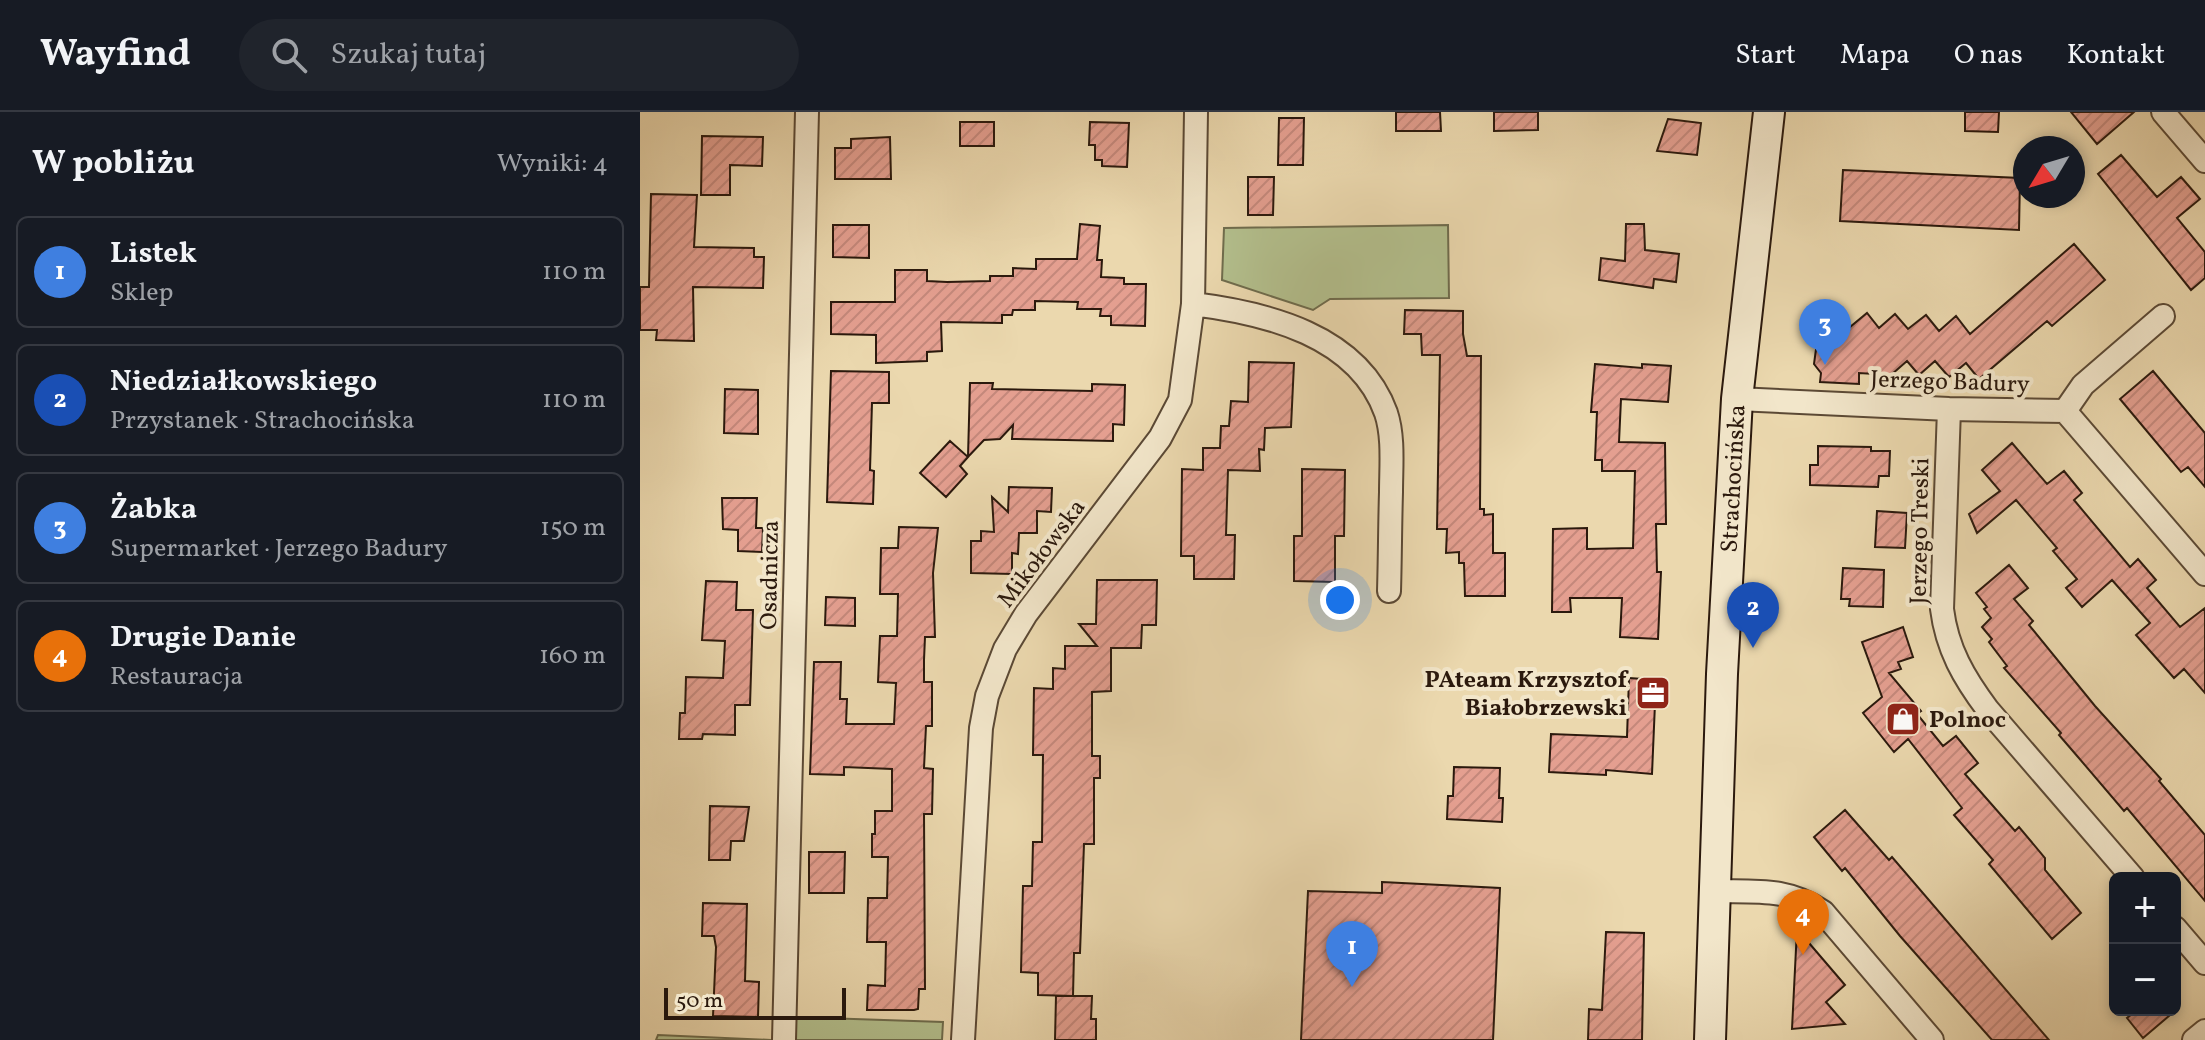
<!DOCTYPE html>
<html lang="pl">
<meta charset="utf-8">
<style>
:root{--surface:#171b24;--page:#20242c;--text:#f1f3f6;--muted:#9ea1a6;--line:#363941;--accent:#db2777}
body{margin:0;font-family:Vollkorn,serif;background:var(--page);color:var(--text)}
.controls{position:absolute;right:24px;bottom:24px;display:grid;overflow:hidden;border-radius:12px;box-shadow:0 4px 12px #0003}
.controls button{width:72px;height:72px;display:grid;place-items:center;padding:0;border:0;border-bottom:2px solid var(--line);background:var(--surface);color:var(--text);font:40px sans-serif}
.compass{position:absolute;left:1373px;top:24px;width:72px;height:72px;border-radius:50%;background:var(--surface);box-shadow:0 4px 12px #0003;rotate:232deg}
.scale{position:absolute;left:24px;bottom:20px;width:182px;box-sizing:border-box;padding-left:8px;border:4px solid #2b190d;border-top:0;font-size:22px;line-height:28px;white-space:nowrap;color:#2b190d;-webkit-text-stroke:6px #f2e6ca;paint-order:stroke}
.you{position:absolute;left:700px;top:488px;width:28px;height:28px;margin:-20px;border:6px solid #fff;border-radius:50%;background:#1a73e8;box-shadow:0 0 0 12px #1a73e833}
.badge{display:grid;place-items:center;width:52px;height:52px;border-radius:50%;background:var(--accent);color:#fff;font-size:26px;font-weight:700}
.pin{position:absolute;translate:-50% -66px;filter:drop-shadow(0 2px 4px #0008)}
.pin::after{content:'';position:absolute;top:42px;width:28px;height:24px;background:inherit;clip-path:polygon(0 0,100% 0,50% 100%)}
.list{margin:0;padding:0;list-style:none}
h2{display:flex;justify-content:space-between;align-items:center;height:104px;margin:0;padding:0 32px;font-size:34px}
h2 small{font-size:26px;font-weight:400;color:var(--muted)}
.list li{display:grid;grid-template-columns:52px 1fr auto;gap:24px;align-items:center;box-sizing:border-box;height:112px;margin:0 16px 16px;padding:0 16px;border:2px solid var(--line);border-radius:12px}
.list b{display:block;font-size:30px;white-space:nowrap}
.list p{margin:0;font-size:26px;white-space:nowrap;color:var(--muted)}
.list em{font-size:26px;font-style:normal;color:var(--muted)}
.icon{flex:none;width:44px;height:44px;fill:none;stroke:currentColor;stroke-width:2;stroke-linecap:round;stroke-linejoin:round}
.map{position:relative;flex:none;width:1565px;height:928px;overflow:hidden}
header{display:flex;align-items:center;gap:48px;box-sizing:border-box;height:112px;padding:0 40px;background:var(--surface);border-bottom:2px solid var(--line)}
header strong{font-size:38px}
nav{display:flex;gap:44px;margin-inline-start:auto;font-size:28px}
.search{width:560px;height:72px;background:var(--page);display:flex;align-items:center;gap:20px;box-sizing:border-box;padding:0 28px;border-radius:44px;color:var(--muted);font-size:30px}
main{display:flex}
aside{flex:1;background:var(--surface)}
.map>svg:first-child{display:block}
.park{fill:#b3bf8d;stroke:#6f6c4d;stroke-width:2}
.building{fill:url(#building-hatch);stroke:#2b190d;stroke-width:2}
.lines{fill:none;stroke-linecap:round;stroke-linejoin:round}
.minor-casing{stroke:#5b4935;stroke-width:26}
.secondary-casing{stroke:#2b190d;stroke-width:34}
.minor{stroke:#f2e6ca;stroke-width:22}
.secondary{stroke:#f2e6ca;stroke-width:30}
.labels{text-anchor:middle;stroke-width:8;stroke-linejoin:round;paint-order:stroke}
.street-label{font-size:24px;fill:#2b190d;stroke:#f2e6ca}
.poi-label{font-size:24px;font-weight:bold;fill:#2b190d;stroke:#f2e6ca;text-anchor:end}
</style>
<header>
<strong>Wayfind</strong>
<div class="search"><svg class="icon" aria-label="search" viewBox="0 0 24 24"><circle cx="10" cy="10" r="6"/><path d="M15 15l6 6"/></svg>Szukaj tutaj</div>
<nav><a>Start</a><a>Mapa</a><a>O nas</a><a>Kontakt</a></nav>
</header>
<main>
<aside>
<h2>W pobliżu<small>Wyniki: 4</small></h2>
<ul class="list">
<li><span class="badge" style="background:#3f7fe0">1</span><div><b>Listek</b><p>Sklep</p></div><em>110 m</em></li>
<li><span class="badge" style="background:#1a4fb4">2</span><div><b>Niedziałkowskiego</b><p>Przystanek · Strachocińska</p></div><em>110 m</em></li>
<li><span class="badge" style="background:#3f7fe0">3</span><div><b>Żabka</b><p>Supermarket · Jerzego Badury</p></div><em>150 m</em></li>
<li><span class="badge" style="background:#e8710a">4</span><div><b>Drugie Danie</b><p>Restauracja</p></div><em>160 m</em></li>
</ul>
</aside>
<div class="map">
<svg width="1565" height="928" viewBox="0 0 1565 928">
<defs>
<pattern id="building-hatch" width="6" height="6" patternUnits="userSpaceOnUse" patternTransform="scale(2)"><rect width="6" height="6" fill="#e49f90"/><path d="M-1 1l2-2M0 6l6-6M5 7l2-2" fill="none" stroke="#c4887b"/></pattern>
</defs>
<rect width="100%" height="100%" fill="#ebd8ae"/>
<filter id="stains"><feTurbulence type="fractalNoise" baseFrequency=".0025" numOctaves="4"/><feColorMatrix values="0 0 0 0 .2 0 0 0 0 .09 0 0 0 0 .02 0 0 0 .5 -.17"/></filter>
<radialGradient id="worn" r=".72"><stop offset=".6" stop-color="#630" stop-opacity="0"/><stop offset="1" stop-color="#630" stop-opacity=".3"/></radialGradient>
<path class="park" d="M808 113 809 186 690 187 673 198 582 168 584 116Z
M154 905 303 910 302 928H152Z
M18 923 131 928H16Z"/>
<path class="building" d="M756 0H800L801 19H756Z
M854 0H898V18L854 19Z
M1325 0H1359L1358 20 1325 19Z
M1431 0H1494L1457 32Z
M639 6H664L663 53H638Z
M1028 7 1061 11 1057 43 1017 39Z
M320 10H354V34H320Z
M450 10 489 11 487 55 462 54V48H455V33H449Z
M62 24 123 25 122 54 90 53V83H61Z
M250 25 251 67H195V36H211V27Z
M1481 43 1517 85 1541 65 1560 87 1537 106 1565 140V166L1551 178 1458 62Z
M1203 58 1380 66 1379 118 1200 109Z
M608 65H634L633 103H608Z
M11 82 57 83 54 135 114 136V145H124L123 176 53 175 54 229 16 228 17 218H0V175H9Z
M440 112 460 114 457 148H462L461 165 484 166V172H506L505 214 471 213V204H460L461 197H437L438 190 395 189V198H373L372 203H362V211L301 210 302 239 287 240V249L236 251V223L191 222V190H255V158H287V169L307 170 350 169V164H373V156L396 157V147H437Z
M986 112H1004L1005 138 1039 142 1036 170 1014 167 1013 176 959 168 961 146 985 149Z
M193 113H229V146L193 145Z
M1434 132 1465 168 1412 214 1407 209 1339 267 1326 251 1309 265 1295 249 1279 263 1267 249 1251 263 1219 261V272L1180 270 1181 261 1174 252 1179 215 1197 199 1210 215 1227 201 1239 216 1255 202 1268 217 1286 203 1299 219 1316 204 1330 222Z
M765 198 823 199V222L827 244H841L840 397H844V403L853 402V441H865V484H825L824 451H819V440L806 441 807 417H797L800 243H782L781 222H764Z
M609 250 654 251 651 315 625 316 624 338 619 337 620 359 588 358 586 423H595L594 467H554V444H541L542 357 563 358V336H580L581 314H589L591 289 608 290Z
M955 252 1002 256V252L1031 254 1028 290 981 287 979 330 1025 331 1026 412H1016L1017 460H1021L1018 527 980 525 982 486H930L931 500H912L913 417 947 416V437L993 436 995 359H962V348H955L957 300H951Z
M191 259 249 260V291H232L230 358 234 359 233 392 187 390Z
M1513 259 1565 321V375L1548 355 1541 360 1480 287Z
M330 271H353L352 277 452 279V272L485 273 484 313 473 312V329L372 327 373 313 360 327 344 328 328 345Z
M85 277 118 278V322L84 321Z
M310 329 328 345 320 354 327 362 306 385 280 361Z
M1372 331 1407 372 1424 359 1442 381 1434 388 1490 455 1498 447 1516 468 1507 476 1540 515 1565 496V581L1544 557 1534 566 1496 523 1510 511 1472 468 1442 495 1426 476 1437 467 1413 439 1417 436 1376 388 1337 421 1329 402 1360 379 1342 358Z
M1178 334 1231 335V339H1250L1249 364H1239L1238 375 1170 373V353H1178Z
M662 357 705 358 704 424H695V470L654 469V424H662Z
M369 375 412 376 411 400 397 399V421H379L378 442 372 441V462L331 461V429H341V419L354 420 352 385 368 400Z
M82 386H117L116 416H123L122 440 98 439V418L83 417Z
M1237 399 1267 401 1265 436 1235 435Z
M259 415 298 416 293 461 295 525H285L284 548V570H292V614H286L284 656 293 657 292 702H284L285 877H279L278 897 274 898H227L228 873 245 874 246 830H227L228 786H247L248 745H232V722H235V699H252V657L204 655V663L170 662 174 550H201L200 587H207L206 612H254L256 571 238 570 240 524H257L258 482H240L241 436H258Z
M1369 453 1388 476 1374 487 1393 509 1389 513 1455 594 1521 667 1519 669 1565 723V789L1487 696 1484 699 1438 645 1419 623 1421 621 1364 556 1367 554 1349 530 1352 527 1342 515 1351 506 1344 497 1347 495 1336 481Z
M1203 456 1244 458 1243 495 1209 494 1210 487H1201Z
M457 468H517L516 513H502L501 536H471V579L452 580V644H460V666H454V732H444L440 841H434L433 884 398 883V861L381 860 383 774H392L393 730H402L403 643H393L394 576 413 577V556L425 557V534H457L439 512H456Z
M66 469 97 470 96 498H113L110 593H95V623L63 622 62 627H39L40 601H45L46 565 83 566 85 529 62 528Z
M186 485 215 486V514L185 513Z
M1263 515 1273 545 1258 550 1261 557 1249 561 1281 599 1277 602 1303 634 1316 624 1338 651 1325 662 1375 719 1379 715 1405 746V758L1441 801 1412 827 1349 752 1353 748 1314 703 1322 696 1268 627 1254 640 1223 601 1242 585 1222 530Z
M989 566 1016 568 1012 662 966 658V663L909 660 911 622 987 625Z
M814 655 860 656 859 686H863L862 710 807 707 808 684H813Z
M70 694 109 695 104 729H91L90 748H69Z
M1205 698 1249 748 1252 745 1409 928H1352L1260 824 1205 756 1202 759 1174 725Z
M169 740H205L204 781H169Z
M742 770 860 776 853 928H661L668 779 742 781Z
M63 791 107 792 105 869 119 870 118 905 73 904 76 835 74 824H62Z
M1157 817 1205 873 1186 890 1205 912 1152 917Z
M966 820 1004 821 1002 928H948L949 897 962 898Z
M416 884H452L451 907H456V928H415Z
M1497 898H1536L1503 926 1487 906Z"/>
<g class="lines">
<g class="minor-casing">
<path id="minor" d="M1523 0 1565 49
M553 192C626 201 718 223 746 301 754 325 751 355 751 380 750 413 750 446 749 479
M1523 204 1443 273 1425 299 1565 462
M1097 287 1309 297 1425 299
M1309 297 1302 497C1307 537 1324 566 1348 598L1493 766
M1074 779C1115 780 1147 775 1183 800L1292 928
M1535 816 1565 851
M144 928 167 0
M323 928 341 616 347 584 365 537 386 502 520 326 540 288 553 192 556 0
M1554 928 1565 919"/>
</g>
<g class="secondary-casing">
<g id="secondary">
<path id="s1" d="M1070 928 1082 562 1097 287 1129 0"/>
</g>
</g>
<use href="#minor" class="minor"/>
<use href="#secondary" class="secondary"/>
</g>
<defs>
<g id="office-square" transform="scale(1.8)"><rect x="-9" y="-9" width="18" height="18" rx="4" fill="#8f2418" stroke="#f2e6ca"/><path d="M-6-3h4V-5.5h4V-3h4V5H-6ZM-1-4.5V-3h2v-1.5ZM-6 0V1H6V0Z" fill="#fff"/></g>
<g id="shop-square" transform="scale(1.8)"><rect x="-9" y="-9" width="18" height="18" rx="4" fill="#8f2418" stroke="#f2e6ca"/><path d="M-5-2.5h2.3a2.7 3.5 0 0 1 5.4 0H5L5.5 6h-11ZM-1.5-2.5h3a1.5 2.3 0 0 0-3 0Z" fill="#fff"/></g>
</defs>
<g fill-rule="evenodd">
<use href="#office-square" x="1013" y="581"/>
<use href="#shop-square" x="1263" y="607"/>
</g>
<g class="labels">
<g class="street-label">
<text transform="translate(1310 269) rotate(2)" y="8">Jerzego Badury</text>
<text dy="8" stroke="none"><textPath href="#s1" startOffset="562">Strachocińska</textPath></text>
<text transform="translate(1279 419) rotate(-89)" y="8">Jerzego Treski</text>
<text transform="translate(401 441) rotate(-53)" y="8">Mikołowska</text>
<text transform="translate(129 463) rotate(-89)" y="8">Osadnicza</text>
</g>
<g class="poi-label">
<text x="987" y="575">PAteam Krzysztof<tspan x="987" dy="28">Białobrzewski</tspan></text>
<text x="1289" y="615" text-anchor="start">Polnoc</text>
</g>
</g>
<rect width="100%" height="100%" filter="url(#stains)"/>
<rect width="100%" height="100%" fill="url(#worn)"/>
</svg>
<div class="controls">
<button>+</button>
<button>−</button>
</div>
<svg class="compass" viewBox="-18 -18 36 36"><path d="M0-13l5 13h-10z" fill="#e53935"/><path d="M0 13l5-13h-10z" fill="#9ea1a6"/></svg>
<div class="scale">50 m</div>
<div class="you"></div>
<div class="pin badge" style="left:712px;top:875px;background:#3f7fe0">1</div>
<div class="pin badge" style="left:1113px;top:536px;background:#1a4fb4">2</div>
<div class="pin badge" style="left:1185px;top:253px;background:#3f7fe0">3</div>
<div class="pin badge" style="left:1163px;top:843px;background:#e8710a">4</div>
</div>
</main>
